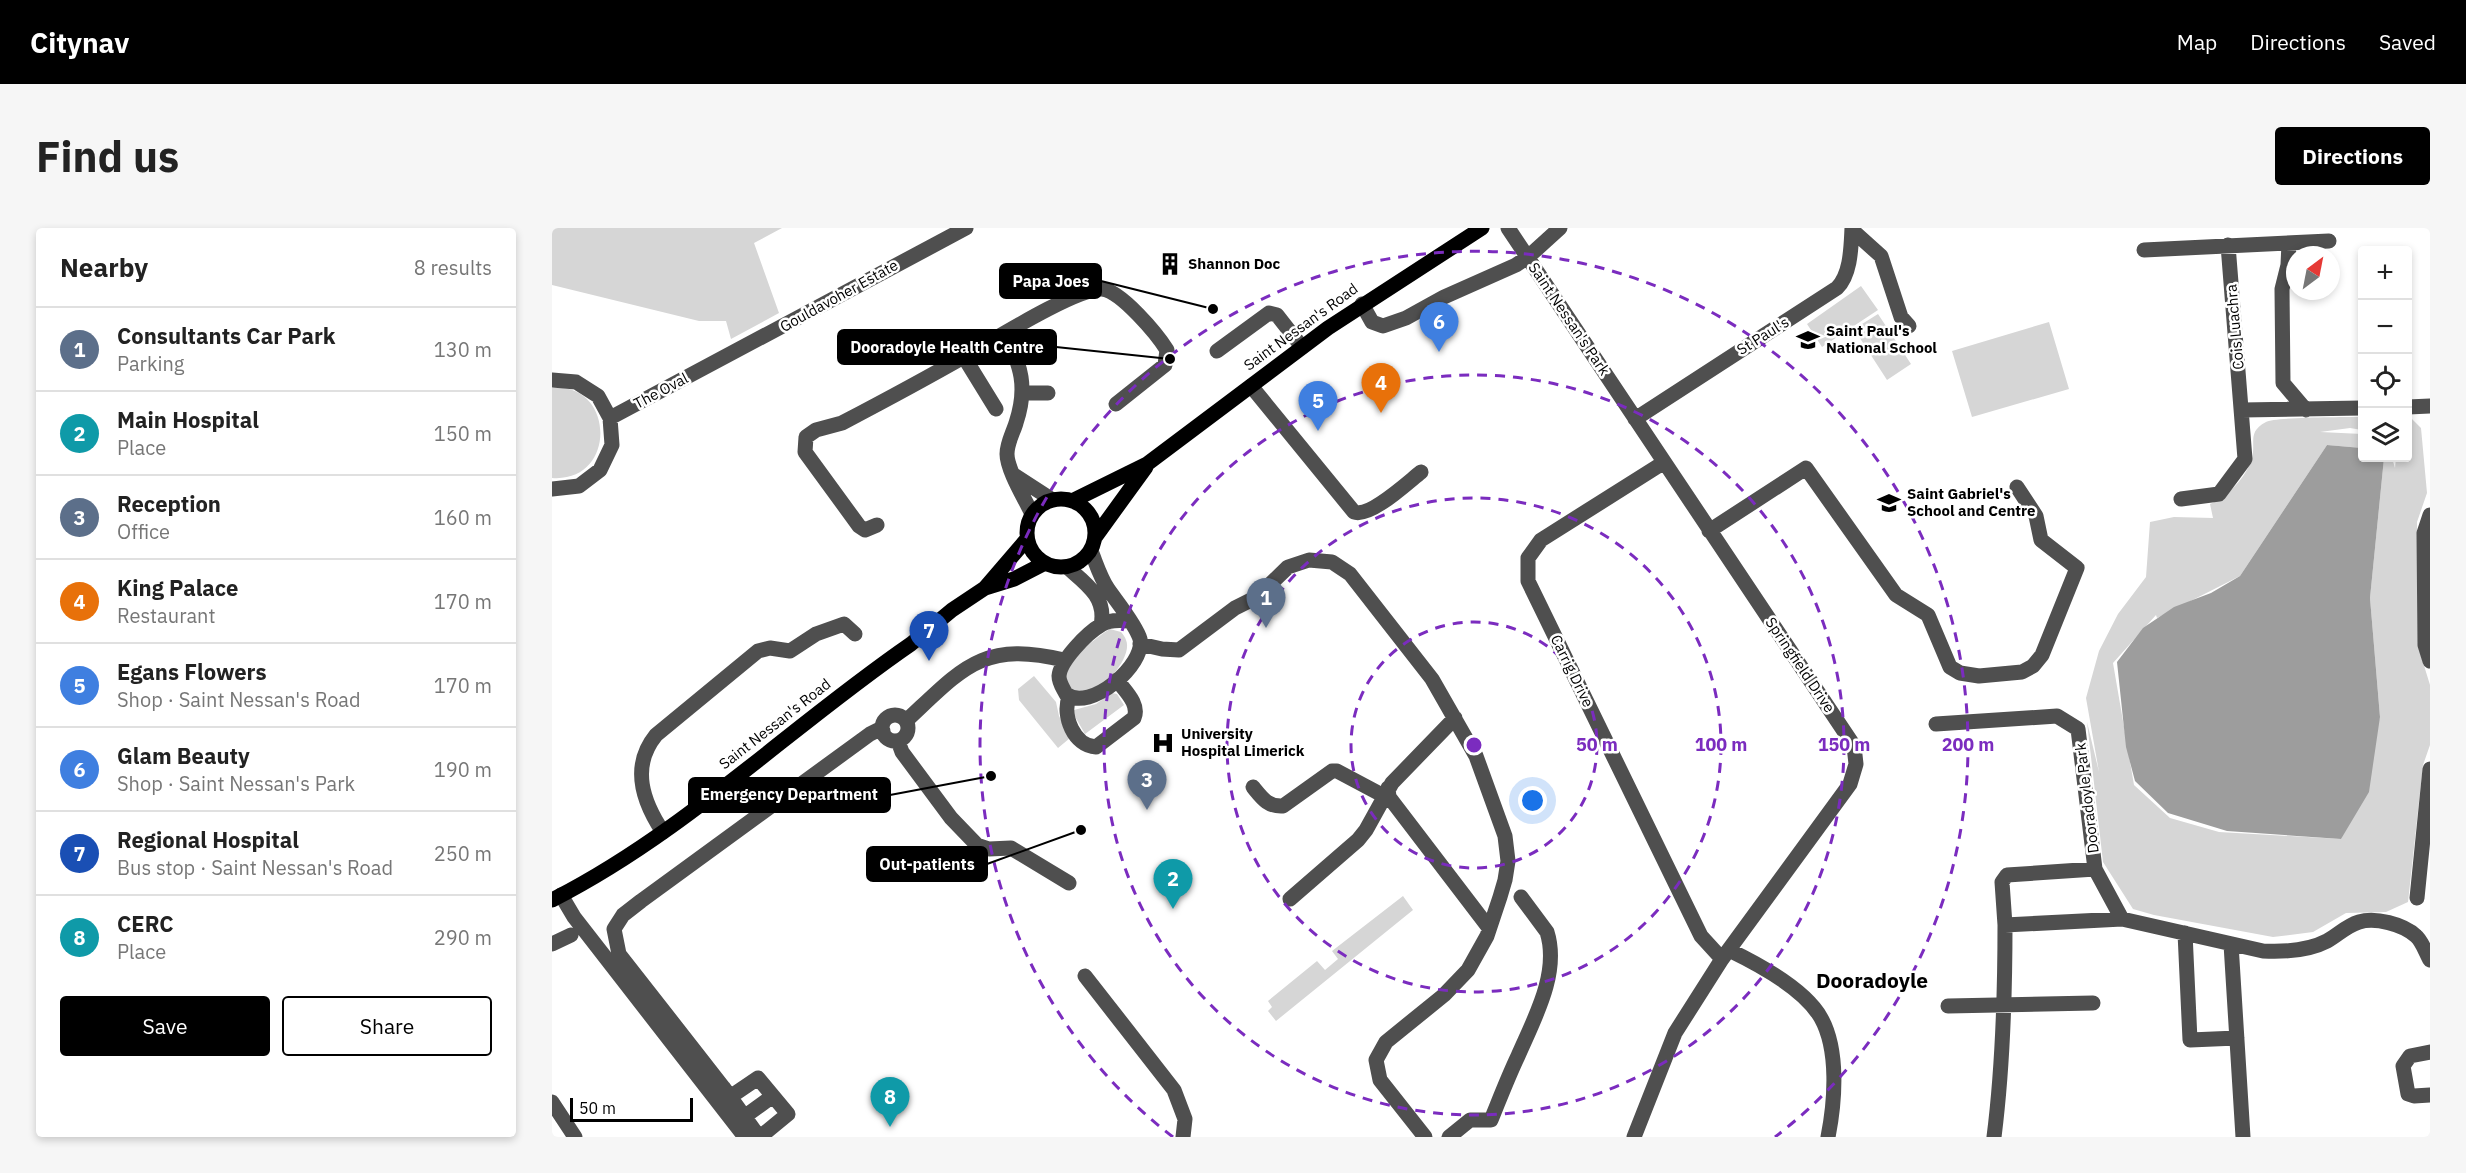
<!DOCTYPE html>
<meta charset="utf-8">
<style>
:root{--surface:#fff;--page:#f6f6f6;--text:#222;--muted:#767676;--line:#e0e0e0;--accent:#000}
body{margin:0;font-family:"IBM Plex Sans",sans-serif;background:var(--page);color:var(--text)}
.controls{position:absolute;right:18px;top:18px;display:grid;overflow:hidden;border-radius:6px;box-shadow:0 3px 9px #0003}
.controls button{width:54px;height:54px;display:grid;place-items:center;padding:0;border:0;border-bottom:2px solid var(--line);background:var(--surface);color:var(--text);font:30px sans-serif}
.compass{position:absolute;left:1734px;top:18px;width:54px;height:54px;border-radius:50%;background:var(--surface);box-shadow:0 3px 9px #0003;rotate:32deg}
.scale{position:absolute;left:18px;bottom:15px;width:123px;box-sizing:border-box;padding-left:6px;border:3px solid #000;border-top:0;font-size:16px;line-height:21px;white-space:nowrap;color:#000;-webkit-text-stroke:4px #fff;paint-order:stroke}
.you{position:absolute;left:981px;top:573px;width:21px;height:21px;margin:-15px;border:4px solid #fff;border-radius:50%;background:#1a73e8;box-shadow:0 0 0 9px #1a73e833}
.badge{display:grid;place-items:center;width:39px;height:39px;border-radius:50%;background:var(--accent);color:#fff;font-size:20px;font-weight:700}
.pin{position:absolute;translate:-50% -50px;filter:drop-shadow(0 2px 3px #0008)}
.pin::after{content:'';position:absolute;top:32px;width:21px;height:18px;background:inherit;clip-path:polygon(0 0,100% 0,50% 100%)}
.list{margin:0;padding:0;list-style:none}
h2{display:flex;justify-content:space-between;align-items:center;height:78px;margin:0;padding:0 24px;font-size:26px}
h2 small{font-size:20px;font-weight:400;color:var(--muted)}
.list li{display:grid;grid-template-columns:39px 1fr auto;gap:18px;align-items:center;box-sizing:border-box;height:84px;padding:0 24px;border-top:2px solid var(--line)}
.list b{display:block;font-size:22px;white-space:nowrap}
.list p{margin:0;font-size:20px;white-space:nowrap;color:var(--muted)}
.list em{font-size:20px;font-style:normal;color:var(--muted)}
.actions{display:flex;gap:12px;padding:18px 24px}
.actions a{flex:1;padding:14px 0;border:2px solid var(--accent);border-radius:6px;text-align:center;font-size:21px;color:var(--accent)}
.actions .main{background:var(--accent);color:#fff}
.icon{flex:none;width:33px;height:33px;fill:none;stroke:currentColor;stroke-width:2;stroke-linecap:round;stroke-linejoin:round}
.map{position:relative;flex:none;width:1878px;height:909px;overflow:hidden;border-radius:6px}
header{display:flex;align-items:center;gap:36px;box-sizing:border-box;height:84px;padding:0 30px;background:var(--accent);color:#fff}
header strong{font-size:28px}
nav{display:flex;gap:33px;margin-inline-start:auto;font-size:21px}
.intro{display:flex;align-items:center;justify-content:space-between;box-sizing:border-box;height:144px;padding:0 36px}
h1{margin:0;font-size:42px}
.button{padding:15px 27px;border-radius:6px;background:var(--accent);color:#fff;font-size:21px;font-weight:700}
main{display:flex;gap:36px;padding:0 36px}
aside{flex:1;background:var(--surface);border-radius:6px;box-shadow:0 3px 9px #0003}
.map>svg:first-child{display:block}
.green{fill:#d6d6d6}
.water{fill:#9d9d9d}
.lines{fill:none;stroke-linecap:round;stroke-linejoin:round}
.minor{stroke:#4f4f4f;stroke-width:15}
.major{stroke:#000;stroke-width:15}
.ring{fill:none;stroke:#7b2cbf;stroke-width:3;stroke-dasharray:10 8}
.labels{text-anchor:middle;stroke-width:5;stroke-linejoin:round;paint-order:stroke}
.poi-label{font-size:15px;font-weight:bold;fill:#000;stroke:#fff;text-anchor:start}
.street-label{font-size:15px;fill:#000;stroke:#fff}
.district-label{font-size:21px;font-weight:bold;fill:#000;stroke:#fff}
.centre{fill:#7b2cbf;stroke:#fff;stroke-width:3}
.ring-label{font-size:18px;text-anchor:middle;font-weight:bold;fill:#7b2cbf;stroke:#fff;stroke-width:5;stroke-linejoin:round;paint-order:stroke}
.leader{fill:none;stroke:#000;stroke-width:2}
.callout-dot{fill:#000;stroke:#fff;stroke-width:2}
.callout{fill:#000;stroke:#000;stroke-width:2}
.callout-label{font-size:16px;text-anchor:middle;font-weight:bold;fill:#fff}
</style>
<header>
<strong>Citynav</strong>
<nav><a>Map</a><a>Directions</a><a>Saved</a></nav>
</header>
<div class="intro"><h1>Find us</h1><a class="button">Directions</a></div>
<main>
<aside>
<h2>Nearby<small>8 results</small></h2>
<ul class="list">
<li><span class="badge" style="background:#5c6f8a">1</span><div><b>Consultants Car Park</b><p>Parking</p></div><em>130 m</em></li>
<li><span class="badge" style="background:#0f9aa8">2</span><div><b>Main Hospital</b><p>Place</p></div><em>150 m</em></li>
<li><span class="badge" style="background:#5c6f8a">3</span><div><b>Reception</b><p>Office</p></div><em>160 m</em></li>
<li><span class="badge" style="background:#e8710a">4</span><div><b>King Palace</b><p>Restaurant</p></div><em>170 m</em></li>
<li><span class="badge" style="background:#3f7fe0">5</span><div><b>Egans Flowers</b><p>Shop · Saint Nessan's Road</p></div><em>170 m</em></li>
<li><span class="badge" style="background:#3f7fe0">6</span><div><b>Glam Beauty</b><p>Shop · Saint Nessan's Park</p></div><em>190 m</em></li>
<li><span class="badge" style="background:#1a4fb4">7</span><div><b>Regional Hospital</b><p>Bus stop · Saint Nessan's Road</p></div><em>250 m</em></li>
<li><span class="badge" style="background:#0f9aa8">8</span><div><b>CERC</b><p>Place</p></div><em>290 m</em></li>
</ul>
<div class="actions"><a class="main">Save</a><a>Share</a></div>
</aside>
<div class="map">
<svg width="1878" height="909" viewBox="0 0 1878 909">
<rect width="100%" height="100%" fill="#fff"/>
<path class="green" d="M0 0H230L202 15 227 85 179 111 174 93H147L0 57Z
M1309 58 1326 82 1270 119 1255 96Z
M1326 86 1359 136 1335 152 1302 101Z
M1497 94 1517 161 1420 189 1400 123Z
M0 160C63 153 66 255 0 250Z
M1856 187 1869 200 1875 265 1865 294 1866 418 1878 457V517L1871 537 1856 674 1834 684 1794 685 1761 704 1721 709 1602 687 1581 681 1551 634 1535 494 1547 544 1534 470 1547 423 1566 386 1594 349 1598 294 1622 289 1661 290 1658 276C1676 268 1694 250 1700 230 1704 214 1695 204 1714 194 1722 189 1795 189 1810 189V202L1798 200 1768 204 1810 206V220L1775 217 1688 348 1605 390 1604 387 1561 435 1582 557 1618 590 1667 604 1789 611 1828 489 1818 370 1832 230H1840L1843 240 1844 230H1856Z
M558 401 569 404C571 406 573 409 574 412 581 428 553 461 537 463 533 464 527 463 522 463 518 459 512 453 513 446 515 432 546 408 558 401Z
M482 448 504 474 507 488 518 510 506 520 467 472 466 461Z
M560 465 565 466 572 477 533 506 522 487V482L544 476Z
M851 668 861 682 724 793 716 783 720 779 716 773 765 733 773 742 786 731 780 723Z"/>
<path class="water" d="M1775 217 1810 220V230H1832L1818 370 1828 489 1817 564 1789 611 1675 603 1616 585 1583 553 1574 519 1565 434 1591 400 1622 379 1659 365 1688 348Z"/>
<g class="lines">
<path class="minor" d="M956 0 1302 518 1304 536 1298 556 1170 731 1123 805 1082 909
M1300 2 1329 28 1349 89 1357 98
M1737 15 1736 37 1730 61 1731 155 1754 182
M1592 22 1777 13
M810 76 820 94 831 98 854 90 892 69 964 37 976 29 1008 0
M453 105C469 138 476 159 464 195 461 205 455 215 455 226 455 242 473 271 480 286
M665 123 717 85 725 87 750 119
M412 129 444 181
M0 152 24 154 46 168 58 190 60 217 48 242 27 258 0 261
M699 158 802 284C818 290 855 255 869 244
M471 165H496
M1856 179 1878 178
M1690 182 1810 180
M58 190 414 0
M1083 191 1285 60C1299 46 1299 19 1300 0
M1111 235 989 312 976 330V353L1149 708 1170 731
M462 247 499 271
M1629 271 1667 266 1693 231 1676 17
M1878 287 1872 305 1873 417 1878 433
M325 297 313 302 307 298 253 224 254 209 264 202 290 195C332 173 373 151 415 127 440 113 524 60 550 61 569 63 605 106 615 122L613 137 564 176
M1157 303 1254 240 1344 367 1376 387 1398 439 1408 445 1427 448 1470 444 1481 438 1490 427 1525 340 1489 312 1484 288 1465 259
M539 323C544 335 548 349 556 361 565 374 584 397 588 411 594 436 538 485 514 466 511 460 507 455 507 448 508 433 535 405 549 397 556 392 568 392 577 393
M515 339C533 355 555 369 549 397
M588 416 610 421 627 422 683 380 705 369 736 339 757 332 780 334 798 346 880 451 924 528 953 608 956 633 953 652 948 669 935 708 916 742 892 767 834 814 824 832 828 852 873 909
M517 469C510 488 522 518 544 519L582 490C588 476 573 463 565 452
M330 500a13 13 0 1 1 26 0a13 13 0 1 1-26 0Z
M354 493C410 441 430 412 512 432
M1384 496 1505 488 1526 501 1543 641 1570 691 1711 723C1731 724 1756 723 1775 713 1786 707 1794 698 1807 694 1823 689 1851 696 1864 708 1870 713 1874 725 1878 732
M346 513 350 524 399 590 425 617 437 621 459 620 517 655
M701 559C710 570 716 579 731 578L780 543H785L832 568
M836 560 837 569 937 700
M111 604C91 574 78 539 104 507L206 423 218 420 238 423 264 406 292 396 303 406
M1543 641 1455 647 1450 654 1453 697 1570 691
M9 667 22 689 193 909
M1865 670 1878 541
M738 671 806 612 814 602 840 555 903 490
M1633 705 1638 812 1685 810
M0 716 19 707
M1679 716 1691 909
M1177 722C1206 736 1253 761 1269 790 1287 822 1283 874 1276 909
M533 748 622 862 633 891 631 909
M1396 778 1541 775
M1878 824 1858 828 1851 838 1856 866 1862 868 1878 867
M178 869 206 850 236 886 208 909
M0 874 23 909
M185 894 221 868
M207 909 171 859 67 726 62 701 71 687 89 673 318 506 326 502 331 503
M897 909 918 892H939C948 870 956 849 966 828 982 791 1008 745 995 704L969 669
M1442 909C1451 838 1453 768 1453 697"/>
<path class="major" d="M475 305a34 34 0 1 1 68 0a34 34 0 1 1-68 0Z
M522 272 595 236 776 100 930 0
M544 308 594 239
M433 360 475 311
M0 672C132 605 238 499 359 416L400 382 433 360 462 351 493 335"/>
</g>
<g class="ring">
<circle cx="922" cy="517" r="123"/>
<circle cx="922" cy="517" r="247"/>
<circle cx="922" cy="517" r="370"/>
<path d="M621 909A494 494 0 1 1 1223 909"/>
</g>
<defs>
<g id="building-bare" transform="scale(1.8)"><path d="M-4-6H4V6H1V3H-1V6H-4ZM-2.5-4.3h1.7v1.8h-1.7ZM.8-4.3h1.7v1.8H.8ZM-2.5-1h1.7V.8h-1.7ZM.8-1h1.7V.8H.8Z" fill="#000" stroke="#fff" stroke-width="2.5" paint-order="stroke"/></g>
<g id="school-bare" transform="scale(1.8)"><path d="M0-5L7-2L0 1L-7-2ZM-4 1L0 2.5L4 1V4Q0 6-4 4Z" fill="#000" stroke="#fff" stroke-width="2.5" paint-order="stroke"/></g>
<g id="hospital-bare" transform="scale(1.8)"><path d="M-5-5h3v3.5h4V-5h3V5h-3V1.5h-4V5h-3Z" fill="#000" stroke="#fff" stroke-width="2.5" paint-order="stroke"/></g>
</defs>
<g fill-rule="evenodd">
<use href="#building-bare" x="618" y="36"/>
<use href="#school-bare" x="1256" y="112"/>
<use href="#school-bare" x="1337" y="275"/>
<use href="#hospital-bare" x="611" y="515"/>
</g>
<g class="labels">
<g class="poi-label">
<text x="636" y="41">Shannon Doc</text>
<text x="1274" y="108">Saint Paul's<tspan x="1274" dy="17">National School</tspan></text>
<text x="1355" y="271">Saint Gabriel's<tspan x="1355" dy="17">School and Centre</tspan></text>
<text x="629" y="511">University<tspan x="629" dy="17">Hospital Limerick</tspan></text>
</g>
<g class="street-label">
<text transform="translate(287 68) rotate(-29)" y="5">Gouldavoher Estate</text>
<text transform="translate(1017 91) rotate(56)" y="5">Saint Nessan's Park</text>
<text transform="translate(749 99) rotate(-36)" y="5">Saint Nessan's Road</text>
<text transform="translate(1683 99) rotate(-95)" y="5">Cois Luachra</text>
<text transform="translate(1211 108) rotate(-32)" y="5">St Paul's</text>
<text transform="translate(109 163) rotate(-28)" y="5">The Oval</text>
<text transform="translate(1248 437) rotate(56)" y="5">Springfield Drive</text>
<text transform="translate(1020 443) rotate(64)" y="5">Carrig Drive</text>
<text transform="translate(223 496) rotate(-38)" y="5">Saint Nessan's Road</text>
<text transform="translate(1535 570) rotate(-97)" y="5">Dooradoyle Park</text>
</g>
<g class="district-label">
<text x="1320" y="760">Dooradoyle</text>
</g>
</g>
<circle cx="922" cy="517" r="9" class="centre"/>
<g class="ring-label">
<text x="1045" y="523">50 m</text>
<text x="1169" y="523">100 m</text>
<text x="1292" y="523">150 m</text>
<text x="1416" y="523">200 m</text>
</g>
<path class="leader" d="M661 81L549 53M618 131L504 119M439 548L338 567M529 602L435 636"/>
<g class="callout-dot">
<circle cx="661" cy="81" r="6"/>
<circle cx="618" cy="131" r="6"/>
<circle cx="439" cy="548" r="6"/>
<circle cx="529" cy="602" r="6"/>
</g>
<g class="callout">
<rect x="448" y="36" width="101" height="34" rx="6"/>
<rect x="286" y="102" width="218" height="34" rx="6"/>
<rect x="137" y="550" width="201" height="34" rx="6"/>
<rect x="315" y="619" width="120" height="34" rx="6"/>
</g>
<g class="callout-label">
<text x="499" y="59">Papa Joes</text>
<text x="395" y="125">Dooradoyle Health Centre</text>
<text x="237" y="572">Emergency Department</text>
<text x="375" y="642">Out-patients</text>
</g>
</svg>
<div class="controls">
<button>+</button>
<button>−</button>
<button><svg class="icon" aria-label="locate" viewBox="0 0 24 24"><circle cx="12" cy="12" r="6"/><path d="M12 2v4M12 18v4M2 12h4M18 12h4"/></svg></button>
<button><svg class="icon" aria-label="layers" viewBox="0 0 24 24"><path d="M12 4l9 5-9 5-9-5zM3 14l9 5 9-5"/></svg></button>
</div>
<svg class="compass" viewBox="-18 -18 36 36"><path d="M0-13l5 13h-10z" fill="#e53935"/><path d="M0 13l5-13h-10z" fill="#767676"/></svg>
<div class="scale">50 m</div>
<div class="you"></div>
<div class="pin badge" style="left:714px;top:400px;background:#5c6f8a">1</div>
<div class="pin badge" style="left:621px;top:681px;background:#0f9aa8">2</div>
<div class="pin badge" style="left:595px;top:582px;background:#5c6f8a">3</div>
<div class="pin badge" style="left:829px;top:185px;background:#e8710a">4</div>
<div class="pin badge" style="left:766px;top:203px;background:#3f7fe0">5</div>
<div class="pin badge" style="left:887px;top:124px;background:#3f7fe0">6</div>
<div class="pin badge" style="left:377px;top:433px;background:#1a4fb4">7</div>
<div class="pin badge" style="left:338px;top:899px;background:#0f9aa8">8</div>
</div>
</main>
